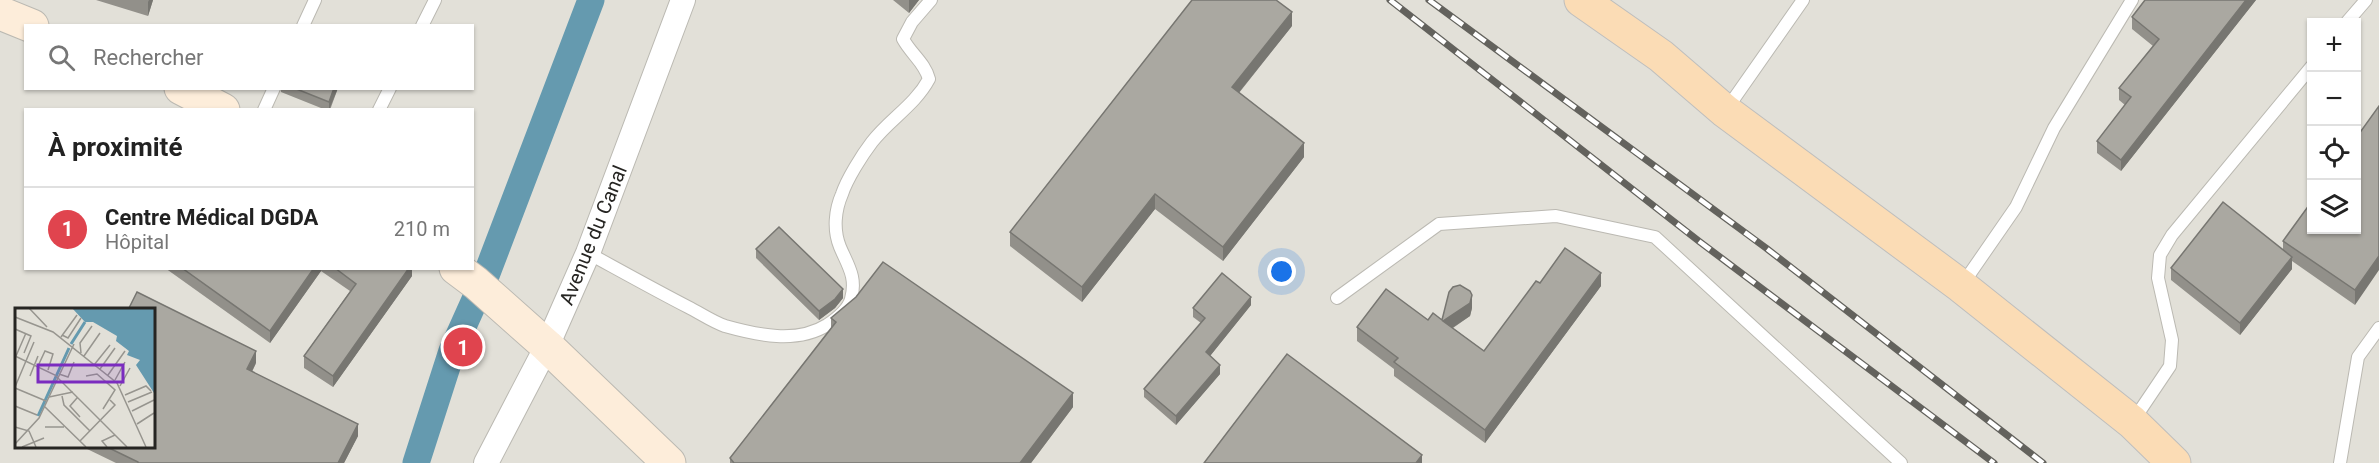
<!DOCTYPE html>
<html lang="fr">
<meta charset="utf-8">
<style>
:root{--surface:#fff;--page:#f6f6f6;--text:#222;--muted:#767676;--line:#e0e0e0;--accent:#b45309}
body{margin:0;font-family:Roboto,sans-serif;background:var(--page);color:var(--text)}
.controls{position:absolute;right:18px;top:18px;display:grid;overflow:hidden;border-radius:0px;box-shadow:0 2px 4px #0004}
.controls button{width:54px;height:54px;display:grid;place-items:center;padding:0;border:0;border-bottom:2px solid var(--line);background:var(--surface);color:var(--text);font:30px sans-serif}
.you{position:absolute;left:1282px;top:272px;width:21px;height:21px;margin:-15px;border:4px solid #fff;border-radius:50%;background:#1a73e8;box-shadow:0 0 0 9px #1a73e833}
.badge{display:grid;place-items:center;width:39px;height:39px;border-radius:50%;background:var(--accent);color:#fff;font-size:20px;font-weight:700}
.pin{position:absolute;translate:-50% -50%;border:3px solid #fff;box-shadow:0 2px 6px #0006}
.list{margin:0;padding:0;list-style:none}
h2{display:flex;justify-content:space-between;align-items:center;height:78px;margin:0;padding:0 24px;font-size:26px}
h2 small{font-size:20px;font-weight:400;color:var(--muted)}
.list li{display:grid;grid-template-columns:39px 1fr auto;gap:18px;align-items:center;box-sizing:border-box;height:84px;padding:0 24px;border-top:2px solid var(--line)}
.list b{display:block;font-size:22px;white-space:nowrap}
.list p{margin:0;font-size:20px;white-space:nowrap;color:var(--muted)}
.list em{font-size:20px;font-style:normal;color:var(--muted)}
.icon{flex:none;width:33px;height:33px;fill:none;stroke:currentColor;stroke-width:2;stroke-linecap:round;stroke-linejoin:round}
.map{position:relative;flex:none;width:2379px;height:463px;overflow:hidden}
.search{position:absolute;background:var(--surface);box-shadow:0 2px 4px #0004;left:24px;top:24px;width:450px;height:66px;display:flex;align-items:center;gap:15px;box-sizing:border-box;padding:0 21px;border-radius:0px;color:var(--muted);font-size:22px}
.panel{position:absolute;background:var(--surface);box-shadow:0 2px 4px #0004;left:24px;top:108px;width:450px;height:162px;border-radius:0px}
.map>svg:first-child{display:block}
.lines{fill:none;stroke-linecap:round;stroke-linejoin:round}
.canal{stroke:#659aaf;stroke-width:27}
.service-casing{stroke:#bbb9b2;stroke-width:14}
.minor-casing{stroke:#bbb9b2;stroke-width:26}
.secondary-casing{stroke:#bbb9b2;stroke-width:35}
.primary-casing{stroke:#bebebd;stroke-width:35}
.service{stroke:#fff;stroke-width:12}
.minor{stroke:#fff;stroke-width:24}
.secondary{stroke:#fdedda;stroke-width:33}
.primary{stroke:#fbdcb5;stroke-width:33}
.rail-casing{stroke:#63625d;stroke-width:7}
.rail{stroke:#fff;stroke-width:4.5;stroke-dasharray:14;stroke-linecap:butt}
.wall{fill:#92908a}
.shaded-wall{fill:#777671}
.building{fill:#aaa8a1;stroke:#777671;stroke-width:1.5}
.labels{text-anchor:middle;stroke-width:4.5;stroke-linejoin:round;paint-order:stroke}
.street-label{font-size:20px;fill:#262522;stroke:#fff}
.inset-river{fill:none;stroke:#659aaf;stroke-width:3}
.inset-road{fill:none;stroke:#97958f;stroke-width:1.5}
.view{fill:#7b2cbf;fill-opacity:0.15;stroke:#7b2cbf;stroke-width:3}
.inset-edge{fill:none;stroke:#262522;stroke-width:3}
</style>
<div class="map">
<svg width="2379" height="463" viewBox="0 0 2379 463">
<rect width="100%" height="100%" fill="#e2e0d8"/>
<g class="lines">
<path class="canal" d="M416 463 452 351 487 273 591 0"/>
<g class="service-casing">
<path id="service" d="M2347 22 2366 0
M303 26 315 0
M422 26 435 0
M264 110 274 88
M379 110 390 88
M1726 110 1803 0
M588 253C621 271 655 290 688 307 700 313 713 322 725 326 757 335 797 344 827 325 836 319 848 310 851 299 857 277 848 266 840 247 833 230 835 210 842 194 847 179 862 155 872 142 890 119 915 105 929 79 925 63 911 54 903 39L912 22 931 0
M1962 285 2016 207 2054 128 2132 0
M1337 298 1439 224 1556 216 1655 237 1901 463
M2133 421 2170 366 2172 340 2158 278 2160 255 2172 235 2312 66
M2340 463 2358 357 2379 328"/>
</g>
<g class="minor-casing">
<path id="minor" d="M486 463 547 346 588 253 683 0"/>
</g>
<g class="secondary-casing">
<path id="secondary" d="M0 13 32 26
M181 88 223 110
M456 268 476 283 547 346 669 463"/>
</g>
<g class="primary-casing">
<path id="primary" d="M1581 0 1661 56 1725 111 1961 286 2132 422 2174 463"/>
</g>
<use href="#service" class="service"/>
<use href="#minor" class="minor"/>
<use href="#secondary" class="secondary"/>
<use href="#primary" class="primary"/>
<g class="rail-casing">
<path id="rail" d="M1390 0 1700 242 1994 463
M1429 0 1766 248 2043 463"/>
</g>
<use href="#rail" class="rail"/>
</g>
<path class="wall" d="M96 0H153L148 16Z
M893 0H919L909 13Z
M2145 0H2256L2121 171 2097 153V141L2125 105 2119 100V88L2153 46 2132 29V17Z
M1292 26 1239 93 1304 157 1223 261 1155 209 1082 302 1010 246V232Z
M281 88H338L330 110H326L281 92Z
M2356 230 2355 305 2292 261V269L2240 335 2171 280V268L2283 250V241Z
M756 249 843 298 835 308 819 320 756 258Z
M165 268H412V276L333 387 304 368V356L350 291 321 271 270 343Z
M1540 283 1601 286 1485 443 1394 376V369L1357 341V327L1428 320H1442L1472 308 1470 316 1453 328 1484 351Z
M1251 305 1210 356 1220 374 1176 425 1144 397V389L1201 323 1193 317V308Z
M831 318 1073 407 1031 463H730V458L831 328Z
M256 363 252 372 358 436 344 463H116L83 447H153Z"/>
<path class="shaded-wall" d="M149 0H153L148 16V2Z
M909 0H919L909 13Z
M2246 0H2256L2121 171V160Z
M1292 12V26L1232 101V87Z
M334 88H338L329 110V102Z
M1304 143V157L1223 261V247Z
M1155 194V209L1082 302V287Z
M2379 256V270L2355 305V290Z
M2292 257V269L2240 335V323Z
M314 268H321V271L270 343V331Z
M409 268H412V276L333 387V376Z
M1601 273V286L1485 443V430Z
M843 289V298L835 308 819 320V311Z
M1472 295V308L1470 316 1443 334V321Z
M1251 297V305L1206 361V352Z
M256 351V363L247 381V369Z
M1220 365V374L1176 425V416Z
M1073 393V407L1031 463H1020Z
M358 424V436L344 463H338Z
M1422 455V463H1416Z"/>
<path class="building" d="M1192 0H1276L1292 12 1232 87 1304 143 1223 247 1155 194 1082 287 1010 232Z
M2145 0H2246L2121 160 2097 141 2131 97 2119 88 2159 39 2132 17Z
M294 88H334L329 102Z
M2379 106V256L2355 290 2283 241 2312 201V230H2356V138Z
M2223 202 2292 257 2240 323 2171 268Z
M779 227 843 289 835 299 819 311 756 249Z
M1565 248 1601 273 1485 430 1394 362 1398 358 1357 327 1386 289 1428 320 1433 313 1442 320 1449 292 1453 287 1460 285 1470 291 1472 295 1470 303 1443 321 1484 351 1536 281 1540 283Z
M883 262 1073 393 1020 463H734L730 458 836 322 831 318 856 297Z
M182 268H314L270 331Z
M335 268H409L333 376 304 356 356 284Z
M1222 273 1251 297 1206 352 1220 365 1176 416 1144 389 1205 318 1193 308Z
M137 292 256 351 247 369 358 424 338 463H138V462L107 447H153V310H128Z
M1287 354 1422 455 1416 463H1204Z"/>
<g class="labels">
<g class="street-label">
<text transform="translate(593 235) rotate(-68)" y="7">Avenue du Canal</text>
</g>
</g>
<g transform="translate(15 308)">
<rect width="140" height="140" fill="#e2e0d8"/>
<path d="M57 0H139V85L121 57 125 52 112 47 114 43 101 33 102 28 78 14H70Z" fill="#659aaf"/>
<path class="inset-river" d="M56 36 70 14M23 108 54 40"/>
<path class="inset-road" d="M14 0 32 19M0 9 38 24 102 75 131 139M0 21 16 28 9 45M47 27 53 30 66 10M46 29 62 7M66 45 65 35 77 18M0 48 40 67 112 139M1 48 11 25M69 48 85 25M79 57 95 37M23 58 30 43 38 46 33 62M85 61 100 40M44 66 53 69 59 54M93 67 110 43M15 68 23 48M71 68 82 66 100 82 88 101M100 72 110 54M105 78 115 60M0 79 19 34M0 80 31 93M110 87 131 78 136 83M47 88 49 97 75 123M34 89 58 84M62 90 55 98 65 109M113 94 137 84M0 98 22 107M29 98 71 139M117 103 139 92M122 116 139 105M0 119 14 123 21 139M30 119H49M65 133 100 97 95 92M0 136 24 110 59 36M7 139 29 130M92 139 87 133 100 127"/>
<path class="view" d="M23 57H108V74H23Z"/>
<rect width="140" height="140" class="inset-edge"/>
</g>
</svg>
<div class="controls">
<button>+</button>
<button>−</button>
<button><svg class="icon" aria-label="locate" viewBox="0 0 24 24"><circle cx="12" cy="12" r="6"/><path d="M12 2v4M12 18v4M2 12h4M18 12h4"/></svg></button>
<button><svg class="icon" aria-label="layers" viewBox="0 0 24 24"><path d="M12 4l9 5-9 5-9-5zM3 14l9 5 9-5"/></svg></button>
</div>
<div class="you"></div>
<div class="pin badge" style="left:463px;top:347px;background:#e0444e">1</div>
<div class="search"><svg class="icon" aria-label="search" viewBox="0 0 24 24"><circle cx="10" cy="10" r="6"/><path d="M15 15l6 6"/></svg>Rechercher</div>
<section class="panel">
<h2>À proximité<small></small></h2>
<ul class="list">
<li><span class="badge" style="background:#e0444e">1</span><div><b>Centre Médical DGDA</b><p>Hôpital</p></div><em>210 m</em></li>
</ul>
</section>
</div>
